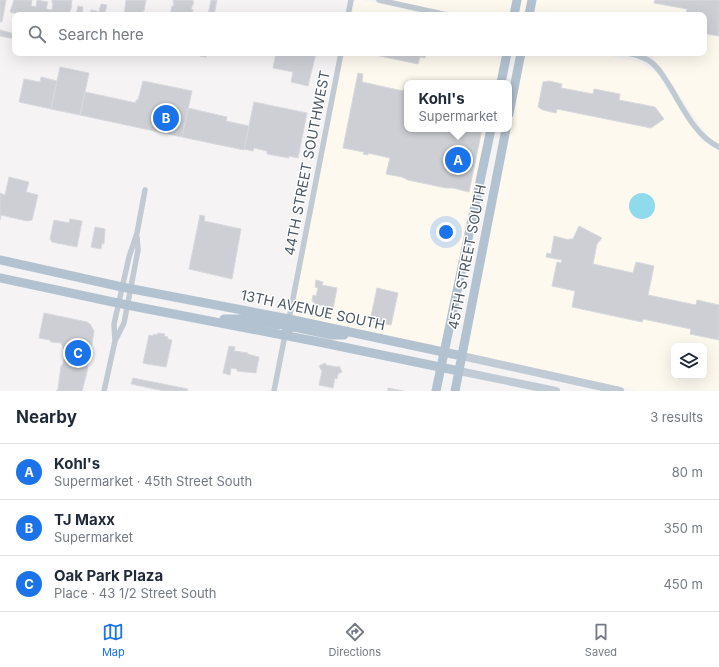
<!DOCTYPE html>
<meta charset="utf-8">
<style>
:root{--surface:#fff;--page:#f2f2f3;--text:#1f2937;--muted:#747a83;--line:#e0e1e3;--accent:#1a73e8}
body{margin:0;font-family:Inter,sans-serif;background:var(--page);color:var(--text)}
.controls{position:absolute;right:12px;bottom:12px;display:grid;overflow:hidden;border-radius:8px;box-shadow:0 4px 16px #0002}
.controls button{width:36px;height:36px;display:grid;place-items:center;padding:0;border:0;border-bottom:1px solid var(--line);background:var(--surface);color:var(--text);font:20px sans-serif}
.you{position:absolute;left:446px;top:232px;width:14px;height:14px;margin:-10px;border:3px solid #fff;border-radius:50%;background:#1a73e8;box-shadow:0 0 0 6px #1a73e833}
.badge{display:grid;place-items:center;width:26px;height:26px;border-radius:50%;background:var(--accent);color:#fff;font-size:13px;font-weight:700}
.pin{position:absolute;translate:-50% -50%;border:2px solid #fff;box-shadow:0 1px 4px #0006}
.popup{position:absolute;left:404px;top:80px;width:108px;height:52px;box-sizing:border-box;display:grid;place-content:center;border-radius:8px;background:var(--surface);filter:drop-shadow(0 1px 3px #0005);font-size:13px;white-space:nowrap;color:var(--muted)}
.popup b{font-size:15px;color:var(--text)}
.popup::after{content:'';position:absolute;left:50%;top:100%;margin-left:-8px;border:8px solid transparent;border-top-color:var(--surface)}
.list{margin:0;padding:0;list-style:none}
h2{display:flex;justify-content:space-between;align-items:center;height:52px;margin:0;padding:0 16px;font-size:17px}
h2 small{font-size:13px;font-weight:400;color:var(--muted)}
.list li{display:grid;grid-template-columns:26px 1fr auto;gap:12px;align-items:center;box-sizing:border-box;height:56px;padding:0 16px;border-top:1px solid var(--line)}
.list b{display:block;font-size:15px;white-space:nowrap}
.list p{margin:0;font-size:13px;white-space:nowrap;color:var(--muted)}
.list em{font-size:13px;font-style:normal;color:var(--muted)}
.icon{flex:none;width:22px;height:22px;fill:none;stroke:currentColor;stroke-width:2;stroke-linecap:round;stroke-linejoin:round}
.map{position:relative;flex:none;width:719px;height:391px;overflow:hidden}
.search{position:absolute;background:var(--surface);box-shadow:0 4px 16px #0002;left:12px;right:12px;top:12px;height:44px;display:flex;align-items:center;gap:10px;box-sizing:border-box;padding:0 14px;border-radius:8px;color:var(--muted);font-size:15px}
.sheet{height:220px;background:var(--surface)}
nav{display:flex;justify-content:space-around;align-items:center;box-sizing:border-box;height:56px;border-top:1px solid var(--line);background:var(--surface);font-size:11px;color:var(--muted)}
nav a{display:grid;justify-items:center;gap:2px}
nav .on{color:var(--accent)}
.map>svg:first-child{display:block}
.commercial{fill:#fdf9ef;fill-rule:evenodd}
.water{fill:#90daee}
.building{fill:#cdcfd5;stroke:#d7d9de}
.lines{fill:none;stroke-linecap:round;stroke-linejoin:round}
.minor{stroke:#c1cad2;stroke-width:5.5}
.secondary{stroke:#c1cbd6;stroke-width:8}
.primary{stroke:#b3c2d1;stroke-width:9}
.labels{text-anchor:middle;stroke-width:3;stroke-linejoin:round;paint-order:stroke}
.street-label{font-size:14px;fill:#4a5661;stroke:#fff}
</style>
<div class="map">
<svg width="719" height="391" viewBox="0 0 719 391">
<rect width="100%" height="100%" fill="#f5f3f3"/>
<path class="commercial" d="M355 0H364L428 15H352Z
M392 0H719V144L709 138 652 56 641 53H704V15H461Z
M344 53H503L497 83H407V129H487L443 350 292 317Z
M524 53H599L641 63 657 74 702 141 719 151V391H638L466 354ZM674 346H704V376H674Z"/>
<path class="water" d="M629 206a13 13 0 1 1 26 0a13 13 0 1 1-26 0Z"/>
<path class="building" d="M0 0H6L2 22H0Z
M14 0H32L31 6 36 7 37 0 48 2 46 9 52 10 53 3H52V0H72L71 5H72L69 15H22L10 12Z
M126 0H146L144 11H143V15H124Z
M173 0H193V2H194L191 9 193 10 192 15H170L172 6H174Z
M211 0H217L214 15H208Z
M655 0H719V36L707 34 704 29V15H686L687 9 654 3Z
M101 4 107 5 104 15H98Z
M78 6 83 7 82 15H76Z
M91 10 97 11 96 15H90Z
M0 30 15 34V39L0 36Z
M201 53H207L206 57 200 56Z
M276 53H316L308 86 291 82 293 72 273 68Z
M375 53H426L425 58 420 57 418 64 375 55Z
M60 67 89 73 80 115 51 109Z
M358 73 363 74 362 82 403 91 404 89 407 90V129H482L469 192 453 188H446L408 180 402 177 386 174 390 158 368 153V155L363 154 364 152 343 148Z
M41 77 57 81 51 109 19 102 24 79 40 82Z
M143 81 192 91 182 137 80 115 85 92 136 103V100H138Z
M549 81 562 84 561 88 593 94 594 89 620 94 619 100 655 107 664 119 651 128 557 109 556 113 543 110 538 107 543 82Z
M254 102 307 113 298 158 289 156V158L267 154V151L254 148 253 151 244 149Z
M188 108 227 117 226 121 249 126 244 150 182 137Z
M9 177 29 182 26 192 38 195 32 220 27 221 1 215 0 220V193L5 195Z
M200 215 205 216 204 221 241 229 232 279 189 269Z
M70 219 82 221 77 247 52 242 50 239 54 220 69 223Z
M579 226 602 238 597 244 593 264 633 273 636 262 654 266 648 295 696 305 697 300 719 305V340L690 334 691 329 643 319 642 322 572 307 575 291 552 286 557 262 561 263 562 260 546 257 547 253 551 254 554 236 569 240V239H573Z
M95 227 105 229 104 244 102 243 101 249 91 247Z
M316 280 323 282 322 285 337 288 333 309 329 308 328 312 323 311 324 306 314 304V302L312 301 313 295 316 296 318 288 315 287Z
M377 288 398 293 391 325 370 321Z
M44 313 87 322 90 324 94 331 90 357H89L87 372 82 391H56L58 389 61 366 63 364 66 350H64L61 343 51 342 50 340 39 338Z
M158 333 165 334 164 336 168 337 167 339 172 340 166 367 147 364 143 363 149 335 153 336 154 334 157 335Z
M229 346 235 347 234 351 248 353 247 354 259 357 256 373 237 371V369L231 368 230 375 223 373Z
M325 363 326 365 337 367 339 366 342 372 338 374 337 379 335 378 333 388 319 385 322 371 319 366Z
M133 378 188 389 187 391H164L131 384Z
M388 388 403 391H388Z"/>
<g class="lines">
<path class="minor" d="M379 0 447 15
M348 15 351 0
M627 53C634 54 642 57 648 60 658 66 663 76 669 85 682 106 695 136 719 147
M289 319 341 53
M116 339 124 323 138 250 137 237
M104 391 115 341 114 324 129 257 137 233 145 190
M274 391 285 335"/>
<path class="secondary" d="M462 356 620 391
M459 371 556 391"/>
<path class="primary" d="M514 15 517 0
M529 15 532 0
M501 83 507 53
M509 114 521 53
M0 260 122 287 289 319 462 356
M0 278 127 305 319 342 459 371
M224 319H246L279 325 284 324 289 319
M285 335 287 329 294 327 332 335H344
M436 391 491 129
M455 391 506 129"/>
</g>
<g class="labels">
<g class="street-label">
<text transform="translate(307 163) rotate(-79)" y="5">44TH STREET SOUTHWEST</text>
<text transform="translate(467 257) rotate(-79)" y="5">45TH STREET SOUTH</text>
<text transform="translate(313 310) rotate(12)" y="5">13TH AVENUE SOUTH</text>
</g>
</g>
</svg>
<div class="controls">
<button><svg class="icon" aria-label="layers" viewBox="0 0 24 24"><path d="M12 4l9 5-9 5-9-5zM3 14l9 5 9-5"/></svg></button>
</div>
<div class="you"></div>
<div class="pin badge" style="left:458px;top:160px">A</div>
<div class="popup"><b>Kohl's</b>Supermarket</div>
<div class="pin badge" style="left:166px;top:118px">B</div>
<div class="pin badge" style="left:78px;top:353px">C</div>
<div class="search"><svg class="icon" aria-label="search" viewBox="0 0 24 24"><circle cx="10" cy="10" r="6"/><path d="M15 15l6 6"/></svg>Search here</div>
</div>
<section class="sheet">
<h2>Nearby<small>3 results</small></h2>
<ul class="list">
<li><span class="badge">A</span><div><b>Kohl's</b><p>Supermarket · 45th Street South</p></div><em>80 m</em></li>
<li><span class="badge">B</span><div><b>TJ Maxx</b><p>Supermarket</p></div><em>350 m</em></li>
<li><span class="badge">C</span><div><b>Oak Park Plaza</b><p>Place · 43 1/2 Street South</p></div><em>450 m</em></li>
</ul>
</section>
<nav>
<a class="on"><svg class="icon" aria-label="map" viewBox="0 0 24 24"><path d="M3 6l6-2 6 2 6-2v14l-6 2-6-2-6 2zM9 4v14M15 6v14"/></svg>Map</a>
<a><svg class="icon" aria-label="directions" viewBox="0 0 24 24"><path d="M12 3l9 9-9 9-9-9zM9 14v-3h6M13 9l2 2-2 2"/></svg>Directions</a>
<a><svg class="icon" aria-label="saved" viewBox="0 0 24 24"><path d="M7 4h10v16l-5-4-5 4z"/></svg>Saved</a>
</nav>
